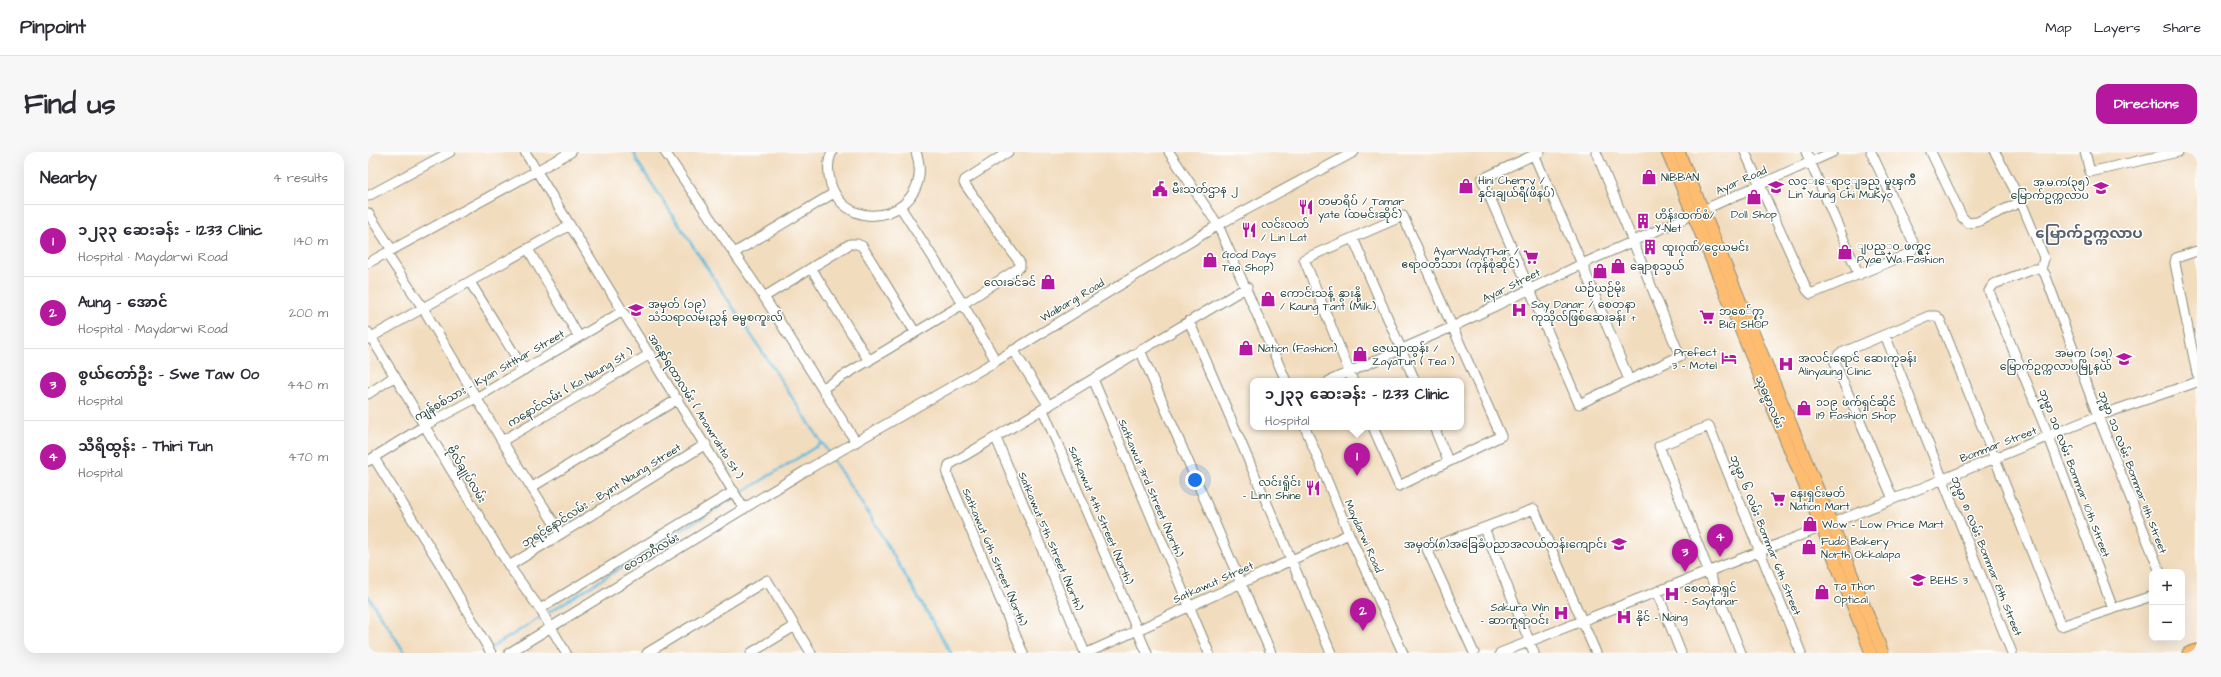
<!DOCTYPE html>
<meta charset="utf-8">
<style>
:root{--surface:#fff;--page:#f7f7f7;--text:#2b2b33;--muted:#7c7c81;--line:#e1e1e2;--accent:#b5179e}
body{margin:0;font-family:"Architects Daughter","Noto Sans Myanmar",sans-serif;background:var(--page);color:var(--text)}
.controls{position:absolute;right:12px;bottom:12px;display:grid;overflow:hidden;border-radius:8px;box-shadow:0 4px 16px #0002}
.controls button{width:36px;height:36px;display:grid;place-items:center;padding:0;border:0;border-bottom:1px solid var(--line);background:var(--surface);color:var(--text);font:20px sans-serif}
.you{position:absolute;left:827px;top:328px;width:14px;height:14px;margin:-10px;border:3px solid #fff;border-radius:50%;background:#1a73e8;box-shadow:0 0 0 6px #1a73e833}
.badge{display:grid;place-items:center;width:26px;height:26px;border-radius:50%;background:var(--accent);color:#fff;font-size:13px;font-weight:700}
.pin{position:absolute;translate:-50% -33px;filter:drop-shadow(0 1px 2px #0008)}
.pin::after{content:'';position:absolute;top:21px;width:14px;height:12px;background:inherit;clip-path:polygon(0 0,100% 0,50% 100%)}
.popup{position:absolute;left:882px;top:226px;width:214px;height:52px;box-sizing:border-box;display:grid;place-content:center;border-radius:8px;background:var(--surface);filter:drop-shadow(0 1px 3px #0005);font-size:13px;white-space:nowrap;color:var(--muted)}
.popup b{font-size:15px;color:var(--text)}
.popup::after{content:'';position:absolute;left:50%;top:100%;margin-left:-8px;border:8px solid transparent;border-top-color:var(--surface)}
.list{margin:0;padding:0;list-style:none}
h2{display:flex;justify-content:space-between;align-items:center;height:52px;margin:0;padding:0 16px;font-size:17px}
h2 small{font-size:13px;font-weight:400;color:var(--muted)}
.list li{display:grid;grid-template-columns:26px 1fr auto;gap:12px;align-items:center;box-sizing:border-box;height:72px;padding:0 16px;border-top:1px solid var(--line)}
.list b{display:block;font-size:15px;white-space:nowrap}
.list p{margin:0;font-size:13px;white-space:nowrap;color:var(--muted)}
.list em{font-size:13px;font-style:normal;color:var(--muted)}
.map{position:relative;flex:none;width:1829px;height:501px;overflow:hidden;border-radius:12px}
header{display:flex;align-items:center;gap:24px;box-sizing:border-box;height:56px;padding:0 20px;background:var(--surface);border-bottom:1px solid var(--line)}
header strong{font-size:19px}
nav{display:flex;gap:22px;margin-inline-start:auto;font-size:14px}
.intro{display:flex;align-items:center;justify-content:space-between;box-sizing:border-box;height:96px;padding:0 24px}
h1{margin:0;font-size:28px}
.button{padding:10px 18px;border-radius:12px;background:var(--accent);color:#fff;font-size:14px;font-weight:700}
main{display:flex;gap:24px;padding:0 24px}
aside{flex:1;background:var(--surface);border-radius:12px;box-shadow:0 4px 16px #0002}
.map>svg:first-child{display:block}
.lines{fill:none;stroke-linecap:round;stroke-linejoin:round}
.stream{stroke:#5eb9dc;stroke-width:2.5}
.minor-casing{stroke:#888c79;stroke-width:11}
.major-casing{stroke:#888c79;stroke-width:13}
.minor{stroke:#fff;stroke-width:9}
.major{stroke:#febc70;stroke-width:11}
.labels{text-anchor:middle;stroke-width:3;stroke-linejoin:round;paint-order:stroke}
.poi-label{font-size:11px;fill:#1f3d34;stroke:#fff;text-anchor:start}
.street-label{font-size:11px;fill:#1f3d34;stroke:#fff}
.district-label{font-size:15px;font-weight:bold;fill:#58636d;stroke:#fff}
</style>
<header>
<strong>Pinpoint</strong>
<nav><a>Map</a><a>Layers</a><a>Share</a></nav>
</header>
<div class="intro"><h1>Find us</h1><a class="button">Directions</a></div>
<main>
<aside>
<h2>Nearby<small>4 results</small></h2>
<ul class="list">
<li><span class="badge">1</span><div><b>၁၂၃၃ ဆေးခန်း - 1233 Clinic</b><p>Hospital · Maydarwi Road</p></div><em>140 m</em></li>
<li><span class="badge">2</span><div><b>Aung - အောင်</b><p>Hospital · Maydarwi Road</p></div><em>200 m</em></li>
<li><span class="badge">3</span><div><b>စွယ်တော်ဦး - Swe Taw Oo</b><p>Hospital</p></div><em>440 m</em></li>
<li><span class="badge">4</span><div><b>သီရိထွန်း - Thiri Tun</b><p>Hospital</p></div><em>470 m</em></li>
</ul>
</aside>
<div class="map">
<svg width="1829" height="501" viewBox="0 0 1829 501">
<rect width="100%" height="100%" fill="#fff"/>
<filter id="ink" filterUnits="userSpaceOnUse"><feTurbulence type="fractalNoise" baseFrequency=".025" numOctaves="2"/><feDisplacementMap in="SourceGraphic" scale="8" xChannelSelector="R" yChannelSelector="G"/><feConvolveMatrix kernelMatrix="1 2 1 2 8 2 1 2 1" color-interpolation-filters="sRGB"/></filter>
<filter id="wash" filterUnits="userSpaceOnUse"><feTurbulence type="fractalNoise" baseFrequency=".012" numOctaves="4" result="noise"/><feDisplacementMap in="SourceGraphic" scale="16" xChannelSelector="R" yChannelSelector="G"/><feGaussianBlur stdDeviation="0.9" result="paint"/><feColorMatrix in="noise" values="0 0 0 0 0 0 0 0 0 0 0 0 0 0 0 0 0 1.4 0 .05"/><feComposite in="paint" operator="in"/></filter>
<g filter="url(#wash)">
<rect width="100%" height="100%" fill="#f2dcbe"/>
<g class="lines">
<path class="stream" d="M266 0 269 9 502 364 583 501
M0 444 37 501
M178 462 454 291
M123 496 173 465"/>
</g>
</g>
<g filter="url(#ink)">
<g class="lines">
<g class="minor-casing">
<path id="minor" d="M157 0 376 357
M297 0 396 145 488 290
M464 0C459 10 460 22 463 33 483 89 569 61 548 0
M801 0 850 73 918 229
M1172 0 1114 27 1211 252 1312 204 1228 0
M1377 0 1439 138 1443 142 1540 102 1545 97V90L1503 0
M1438 0 1491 123
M1563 0 1594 65 1600 71 1609 70 1653 50
M1627 0 1653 50 1675 103 1676 107 1673 117
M1717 0 1722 20 1810 0
M1166 3 1214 112 1261 228
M0 44 82 0
M533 56 595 152 628 209
M0 61 24 98
M985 86 1047 229
M160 97 211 185
M1829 99 1808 106 1807 111 1829 222
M18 101 55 156 134 289 193 382
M366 101 466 41
M0 111 203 0
M443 116 501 209
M1673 117H1666L1626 132 1621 139 1681 285 1745 457
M1673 117 1677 122 1730 264 1792 420
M102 130 156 218
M396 145 482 92H489L494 94 547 180
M821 169 963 501
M0 180 141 414 172 457 198 501
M1517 183 1644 501
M0 187 202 73
M645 198 681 254
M772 198 903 501
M725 227 841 501
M961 229 1084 175 1214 112 1465 0
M985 229 936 107 1035 64 1133 284 1031 334 1005 275
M455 236 595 152 652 115V111L596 31 597 28 640 0
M0 242 27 224
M675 258 779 501
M937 275 981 382 1035 501
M1066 275 1080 309
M628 286 717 501
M134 289 282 202
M6 306 71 410 123 501
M0 309 56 274 108 246 255 159
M164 335 310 247
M1525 347 1467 211 1468 206 1471 202 1561 164H1568L1572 168 1693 474 1784 444
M1116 376 1166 501
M141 414 338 292
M1289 440 1313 501
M172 457 366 339
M141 501 437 319 628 209 850 73 986 0
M279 501 399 428 443 501
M383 501 427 474
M655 501 579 322 581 313 879 135
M719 501 981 382
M1106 501 1059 397 1166 357 1228 501
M1132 501 1546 339 1730 264 1829 230
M1373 501 1291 294 1341 274 1433 501"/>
</g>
<g class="major-casing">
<path id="major" d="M1299 0 1454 376 1503 501
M1311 0 1464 371 1515 501
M1820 501 1829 498"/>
</g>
<use href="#minor" class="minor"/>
<use href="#major" class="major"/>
</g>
</g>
<defs>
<g id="shop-bare" transform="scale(1.2)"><path d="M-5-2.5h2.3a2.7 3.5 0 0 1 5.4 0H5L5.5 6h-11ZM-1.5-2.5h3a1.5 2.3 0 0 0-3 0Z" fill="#b5179e" stroke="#fff" stroke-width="2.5" paint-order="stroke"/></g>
<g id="school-bare" transform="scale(1.2)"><path d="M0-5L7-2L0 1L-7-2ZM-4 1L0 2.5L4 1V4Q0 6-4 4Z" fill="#b5179e" stroke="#fff" stroke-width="2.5" paint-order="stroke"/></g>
<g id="civic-bare" transform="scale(1.2)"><path d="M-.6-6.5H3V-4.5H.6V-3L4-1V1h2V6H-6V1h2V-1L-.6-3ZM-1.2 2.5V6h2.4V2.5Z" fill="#b5179e" stroke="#fff" stroke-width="2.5" paint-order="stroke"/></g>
<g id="restaurant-bare" transform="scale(1.2)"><path d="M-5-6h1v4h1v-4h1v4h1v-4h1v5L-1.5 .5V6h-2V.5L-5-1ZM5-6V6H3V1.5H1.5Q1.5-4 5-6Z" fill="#b5179e" stroke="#fff" stroke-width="2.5" paint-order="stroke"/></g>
<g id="building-bare" transform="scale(1.2)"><path d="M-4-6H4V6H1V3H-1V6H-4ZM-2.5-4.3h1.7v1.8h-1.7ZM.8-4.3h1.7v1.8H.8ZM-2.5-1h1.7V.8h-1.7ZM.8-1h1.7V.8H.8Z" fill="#b5179e" stroke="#fff" stroke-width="2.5" paint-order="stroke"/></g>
<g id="supermarket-bare" transform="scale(1.2)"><path d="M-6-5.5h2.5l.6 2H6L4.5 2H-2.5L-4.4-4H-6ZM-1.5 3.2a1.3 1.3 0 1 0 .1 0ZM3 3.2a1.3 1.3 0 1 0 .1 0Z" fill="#b5179e" stroke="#fff" stroke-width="2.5" paint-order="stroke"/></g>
<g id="hospital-bare" transform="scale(1.2)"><path d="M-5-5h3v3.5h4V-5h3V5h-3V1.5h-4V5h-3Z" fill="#b5179e" stroke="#fff" stroke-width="2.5" paint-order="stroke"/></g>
<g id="hotel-bare" transform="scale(1.2)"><path d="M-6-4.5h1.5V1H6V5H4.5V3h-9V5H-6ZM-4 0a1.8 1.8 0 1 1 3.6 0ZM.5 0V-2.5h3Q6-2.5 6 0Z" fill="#b5179e" stroke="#fff" stroke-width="2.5" paint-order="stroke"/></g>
</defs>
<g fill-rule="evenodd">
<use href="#shop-bare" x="1281" y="25"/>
<use href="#shop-bare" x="1098" y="34"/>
<use href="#school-bare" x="1408" y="35"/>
<use href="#school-bare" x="1733" y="36"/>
<use href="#civic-bare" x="792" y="37"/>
<use href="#shop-bare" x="1386" y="45"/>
<use href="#restaurant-bare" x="938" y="55"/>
<use href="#building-bare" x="1275" y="69"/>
<use href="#restaurant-bare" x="881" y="78"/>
<use href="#building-bare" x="1282" y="95"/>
<use href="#shop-bare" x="1477" y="100"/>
<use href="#supermarket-bare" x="1163" y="105"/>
<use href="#shop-bare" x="842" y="108"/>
<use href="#shop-bare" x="1250" y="114"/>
<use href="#shop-bare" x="1232" y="119"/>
<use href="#shop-bare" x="680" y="130"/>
<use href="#shop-bare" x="900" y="147"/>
<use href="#school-bare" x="268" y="158"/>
<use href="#hospital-bare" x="1151" y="158"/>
<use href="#supermarket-bare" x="1339" y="165"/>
<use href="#shop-bare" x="878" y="196"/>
<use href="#shop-bare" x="992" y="202"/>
<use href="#hotel-bare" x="1361" y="206"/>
<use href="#school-bare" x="1756" y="207"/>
<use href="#hospital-bare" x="1418" y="212"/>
<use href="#shop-bare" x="1436" y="256"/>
<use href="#restaurant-bare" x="945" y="336"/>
<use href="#supermarket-bare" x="1410" y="347"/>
<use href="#shop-bare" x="1442" y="372"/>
<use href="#school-bare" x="1251" y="392"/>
<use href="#shop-bare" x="1441" y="395"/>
<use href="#school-bare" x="1550" y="428"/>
<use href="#shop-bare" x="1454" y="440"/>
<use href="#hospital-bare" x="1304" y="442"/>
<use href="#hospital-bare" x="1193" y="461"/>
<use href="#hospital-bare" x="1256" y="465"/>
</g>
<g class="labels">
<g class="poi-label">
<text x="1293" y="29">NIBBAN</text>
<text x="1110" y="32">Hini Cherry /<tspan x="1110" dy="13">နှင်းချယ်ရီ(ဖိနပ်)</tspan></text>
<text x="1420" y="33">လင္းေရာင္ျခည္ မူၾကိဳ<tspan x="1420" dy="13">Lin Yaung Chi MuKyo</tspan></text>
<text x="1721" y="34" text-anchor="end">အ.မ.က(၃၅)<tspan x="1721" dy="13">မြောက်ဥက္ကလာပ</tspan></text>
<text x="804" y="41">မီးသတ်ဌာန ၂</text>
<text x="950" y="53">တမာရိပ် / Tamar<tspan x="950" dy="13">yate (ထမင်းဆိုင်)</tspan></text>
<text x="1386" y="66" text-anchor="middle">Doll Shop</text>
<text x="1287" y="67">ဟိန်းထက်စံ/<tspan x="1287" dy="13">Y-Net</tspan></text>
<text x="893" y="76">လင်းလတ်<tspan x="893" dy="13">/ Lin Lat</tspan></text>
<text x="1489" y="98">ျပည့္၀ ဖက္ရွင္<tspan x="1489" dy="13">Pyae Wa Fashion</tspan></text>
<text x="1294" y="99">ထူးဂုဏ်/ငွေယမင်း</text>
<text x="1151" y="103" text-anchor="end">AyarWadyThar /<tspan x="1151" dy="13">ဧရာဝတီသား (ကုန်စုံဆိုင်)</tspan></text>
<text x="854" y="106">Good Days<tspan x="854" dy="13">Tea Shop)</tspan></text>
<text x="1262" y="118">ချောစုသွယ်</text>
<text x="668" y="134" text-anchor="end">လေးခင်ခင်</text>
<text x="1232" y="140" text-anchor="middle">ယဉ်ယဉ်မိုး</text>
<text x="912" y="145">ကောင်းသန့် နွားနို့<tspan x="912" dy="13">/ Kaung Tant (Milk)</tspan></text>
<text x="280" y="156">အမှတ် (၁၉)<tspan x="280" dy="13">သံသရာလမ်းညွှန် ဓမ္မစကူးလ်</tspan></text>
<text x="1163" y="156">Say Danar / စေတနာ<tspan x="1163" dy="13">ကုသိုလ်ဖြစ်ဆေးခန်း +</tspan></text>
<text x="1351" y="163">ဘစေ်၇ှာ့<tspan x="1351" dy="13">BIG SHOP</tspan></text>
<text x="890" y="200">Nation (Fashion)</text>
<text x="1004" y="200">ဇေယျာထွန်း /<tspan x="1004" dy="13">ZayaTun ( Tea )</tspan></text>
<text x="1349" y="204" text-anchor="end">Prefect<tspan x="1349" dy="13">3 - Motel</tspan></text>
<text x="1744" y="205" text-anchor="end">အမက (၁၅)<tspan x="1744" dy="13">မြောက်ဥက္ကလာပမြို့နယ်</tspan></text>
<text x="1430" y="210">အလင်းရောင် ဆေးကုခန်း<tspan x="1430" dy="13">Alinyaung Clinic</tspan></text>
<text x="1448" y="254">၁၁၉ ဖက်ရှင်ဆိုင်<tspan x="1448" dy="13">119 Fashion Shop</tspan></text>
<text x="933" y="334" text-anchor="end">လင်းရှိုင်း<tspan x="933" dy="13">- Linn Shine</tspan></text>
<text x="1422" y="345">နေးရှင်းမတ်<tspan x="1422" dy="13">Nation Mart</tspan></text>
<text x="1454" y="376">Wow - Low Price Mart</text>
<text x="1453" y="393">Fudo Bakery<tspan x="1453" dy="13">North Okkalapa</tspan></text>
<text x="1239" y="396" text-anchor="end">အမှတ်(၈)အခြေခံပညာအလယ်တန်းကျောင်း</text>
<text x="1562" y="432">BEHS 3</text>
<text x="1466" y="438">Ta Thon<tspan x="1466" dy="13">Optical</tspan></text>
<text x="1316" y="440">စေတနာရှင်<tspan x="1316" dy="13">- Saytanar</tspan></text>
<text x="1181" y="459" text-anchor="end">Sakura Win<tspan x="1181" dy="13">- ဆာကူရာဝင်း</tspan></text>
<text x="1268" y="469">နိုင် - Naing</text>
</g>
<g class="street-label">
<text transform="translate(1373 28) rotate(-24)" y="4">Ayar Road</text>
<text transform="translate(1143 133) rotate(-26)" y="4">Ayar Street</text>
<text transform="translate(704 148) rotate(-31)" y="4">Waibargi Road</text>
<text transform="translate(121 223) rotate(-30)" y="4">ကျန်စစ်သား - Kyan Sitthar Street</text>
<text transform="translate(202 235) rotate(-31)" y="4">ကနောင်လမ်း ( Ka Naung St )</text>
<text transform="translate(1402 250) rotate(67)" y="4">သုဓမ္မာလမ်း</text>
<text transform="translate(328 254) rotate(58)" y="4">အနော်ရထာလမ်း ( Anawrahta St )</text>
<text transform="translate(1630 292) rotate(-21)" y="4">Bommar Street</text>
<text transform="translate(1765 320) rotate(69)" y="4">ဘုမ္မာ ၁၁ လမ်း Bommar 11th Street</text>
<text transform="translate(1707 321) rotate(69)" y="4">ဘုမ္မာ ၁၀ လမ်း Bommar 10th Street</text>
<text transform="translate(99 322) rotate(59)" y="4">ဗိုလ်ချုပ်လမ်း</text>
<text transform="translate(783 336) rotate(67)" y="4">Satkawut 3rd Street (North)</text>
<text transform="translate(233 343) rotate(-32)" y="4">ဘုရင့်နောင်လမ်း - Byint Naung Street</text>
<text transform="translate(733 363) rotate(67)" y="4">Satkawut 4th Street (North)</text>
<text transform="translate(1398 383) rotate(68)" y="4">ဘုမ္မာ ၆ လမ်း Bommar 6th Street</text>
<text transform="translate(996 384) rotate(66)" y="4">Maydarwi Road</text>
<text transform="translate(683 389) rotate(67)" y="4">Satkawut 5th Street (North)</text>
<text transform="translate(283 400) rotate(-31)" y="4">ဝေဘာဂီလမ်း</text>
<text transform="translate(1619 404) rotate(68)" y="4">ဘုမ္မာ ၈ လမ်း Bommar 8th Street</text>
<text transform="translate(627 405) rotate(67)" y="4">Satkawut 6th Street (North)</text>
<text transform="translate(845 430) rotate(-24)" y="4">Satkawut Street</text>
</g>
<g class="district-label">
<text x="1721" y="86">မြောက်‌ဥက္ကလာပ</text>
</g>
</g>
</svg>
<div class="controls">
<button>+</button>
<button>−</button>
</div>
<div class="you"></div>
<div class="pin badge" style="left:989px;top:324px">1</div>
<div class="popup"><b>၁၂၃၃ ဆေးခန်း - 1233 Clinic</b>Hospital</div>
<div class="pin badge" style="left:995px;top:479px">2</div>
<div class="pin badge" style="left:1317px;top:420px">3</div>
<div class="pin badge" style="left:1352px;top:405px">4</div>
</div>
</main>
